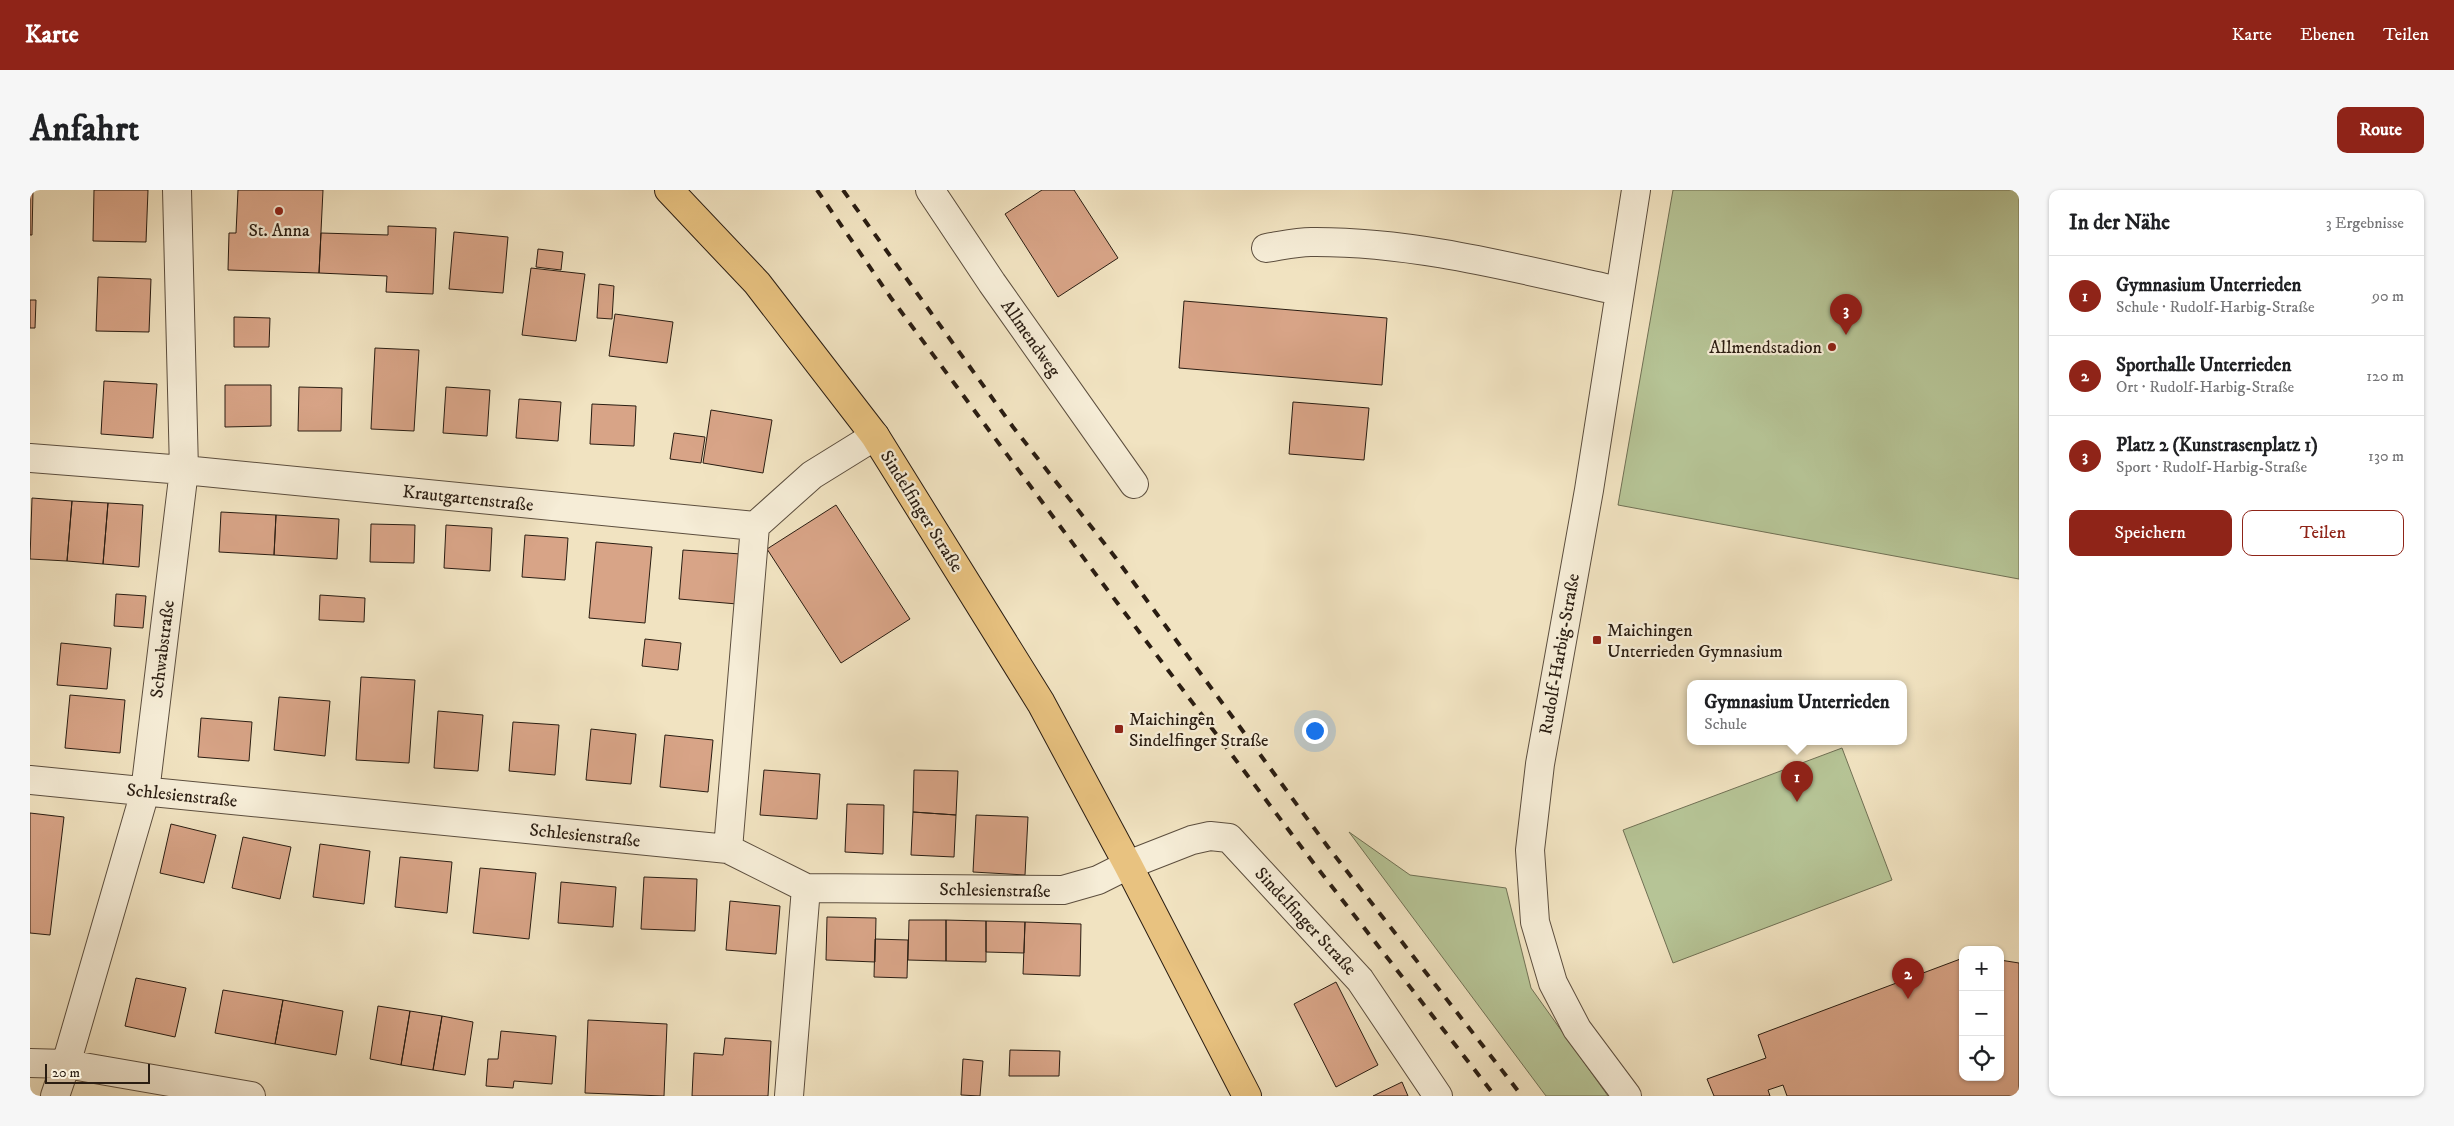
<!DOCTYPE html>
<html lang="de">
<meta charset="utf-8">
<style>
:root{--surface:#fff;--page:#f6f6f6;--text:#202124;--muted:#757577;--line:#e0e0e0;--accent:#8f2418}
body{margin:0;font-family:"IM FELL DW Pica",serif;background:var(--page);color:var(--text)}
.controls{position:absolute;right:15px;bottom:15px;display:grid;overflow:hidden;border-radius:10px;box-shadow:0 1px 4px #0004}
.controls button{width:45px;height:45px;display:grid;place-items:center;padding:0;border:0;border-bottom:1px solid var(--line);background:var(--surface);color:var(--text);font:25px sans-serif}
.scale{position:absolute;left:15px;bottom:12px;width:105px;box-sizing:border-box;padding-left:5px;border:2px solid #2a1d12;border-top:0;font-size:14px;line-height:18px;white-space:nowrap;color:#2a1d12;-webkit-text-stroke:4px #f6edd7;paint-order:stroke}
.you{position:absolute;left:1284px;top:540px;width:18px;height:18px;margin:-12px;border:4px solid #fff;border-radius:50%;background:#1a73e8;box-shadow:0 0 0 8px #1a73e833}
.badge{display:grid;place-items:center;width:32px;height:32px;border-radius:50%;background:var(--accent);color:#fff;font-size:16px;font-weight:700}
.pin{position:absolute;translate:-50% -41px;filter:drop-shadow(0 1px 2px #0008)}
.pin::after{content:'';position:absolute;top:26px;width:18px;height:15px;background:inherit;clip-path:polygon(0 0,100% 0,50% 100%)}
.popup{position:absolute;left:1657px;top:490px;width:220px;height:65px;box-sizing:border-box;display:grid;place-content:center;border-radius:10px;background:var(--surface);filter:drop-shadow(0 1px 4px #0005);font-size:16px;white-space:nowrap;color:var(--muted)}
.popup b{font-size:19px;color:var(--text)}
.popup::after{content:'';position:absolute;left:50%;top:100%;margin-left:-10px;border:10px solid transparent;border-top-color:var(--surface)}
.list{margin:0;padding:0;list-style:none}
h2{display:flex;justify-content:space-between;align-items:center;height:65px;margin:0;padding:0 20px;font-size:21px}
h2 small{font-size:16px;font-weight:400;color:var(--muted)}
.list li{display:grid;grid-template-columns:32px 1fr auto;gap:15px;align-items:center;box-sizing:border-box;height:80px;padding:0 20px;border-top:1px solid var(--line)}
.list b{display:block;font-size:19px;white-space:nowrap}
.list p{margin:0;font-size:16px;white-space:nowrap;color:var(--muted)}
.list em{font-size:16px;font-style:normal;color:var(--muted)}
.actions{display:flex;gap:10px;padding:15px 20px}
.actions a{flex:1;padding:11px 0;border:1px solid var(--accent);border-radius:10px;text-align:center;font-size:18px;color:var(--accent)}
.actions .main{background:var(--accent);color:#fff}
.icon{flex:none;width:28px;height:28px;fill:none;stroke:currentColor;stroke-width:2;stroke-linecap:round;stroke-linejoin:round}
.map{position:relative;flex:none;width:1989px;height:906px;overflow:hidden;border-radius:10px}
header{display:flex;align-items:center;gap:30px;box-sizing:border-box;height:70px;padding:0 25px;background:var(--accent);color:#fff}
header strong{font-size:24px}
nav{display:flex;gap:28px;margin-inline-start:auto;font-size:18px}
.intro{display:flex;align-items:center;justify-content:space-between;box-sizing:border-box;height:120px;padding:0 30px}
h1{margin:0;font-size:35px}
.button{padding:12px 22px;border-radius:10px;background:var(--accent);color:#fff;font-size:18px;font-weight:700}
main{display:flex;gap:30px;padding:0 30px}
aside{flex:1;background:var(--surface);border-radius:10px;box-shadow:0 1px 4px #0004}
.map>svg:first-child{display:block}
.green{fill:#b6c496;stroke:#707054}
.building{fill:#d8a487;stroke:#2a1d12}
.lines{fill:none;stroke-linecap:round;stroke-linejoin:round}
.minor-casing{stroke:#5c4e3e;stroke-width:30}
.major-casing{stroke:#2a1d12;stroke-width:30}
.minor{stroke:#f6edd7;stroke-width:28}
.major{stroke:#e8c280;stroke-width:28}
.rail{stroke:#2a1d12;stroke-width:4;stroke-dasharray:9 9;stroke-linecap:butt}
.poi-dot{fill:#8f2418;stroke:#f6edd7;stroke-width:2}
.labels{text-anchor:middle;stroke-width:4.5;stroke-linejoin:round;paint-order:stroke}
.poi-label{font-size:18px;fill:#2a1d12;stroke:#f6edd7;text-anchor:start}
.street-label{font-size:18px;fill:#2a1d12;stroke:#f6edd7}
</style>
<header>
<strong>Karte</strong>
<nav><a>Karte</a><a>Ebenen</a><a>Teilen</a></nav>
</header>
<div class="intro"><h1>Anfahrt</h1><a class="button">Route</a></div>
<main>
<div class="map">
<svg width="1989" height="906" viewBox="0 0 1989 906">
<rect width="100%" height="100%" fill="#f1e3c1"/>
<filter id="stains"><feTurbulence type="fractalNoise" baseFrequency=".004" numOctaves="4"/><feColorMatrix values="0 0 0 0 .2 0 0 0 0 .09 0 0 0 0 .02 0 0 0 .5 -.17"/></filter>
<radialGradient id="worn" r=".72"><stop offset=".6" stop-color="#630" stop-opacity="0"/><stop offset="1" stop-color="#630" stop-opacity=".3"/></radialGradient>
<path class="green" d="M1643 0H1989V389L1588 315Z
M1812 558 1862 690 1643 773 1593 640Z
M1319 642 1380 685 1476 698 1501 798 1578 906H1516Z"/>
<path class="building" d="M0 0H3L2 45H0Z
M64 0H118L116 52 63 51Z
M208 0H293L289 83 198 80 199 43H206Z
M1012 0H1044L1088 68 1028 107 975 24Z
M358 36 406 38 403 104 356 102 357 86 289 83 291 43 358 45Z
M424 42 478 47 473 103 419 99Z
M508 59 533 62 531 80 506 77Z
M501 78 555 84 546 151 492 145Z
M68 87 121 89 119 142 66 141Z
M569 94 584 96 582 129 567 128Z
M0 110H6L5 138H0Z
M1154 111 1357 128 1352 195 1149 178Z
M585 124 643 132 637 173 579 166Z
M204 127 240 128 239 157H204Z
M345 158 389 160 384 241 341 239Z
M74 191 127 194 123 248 71 244Z
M195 195H241V236L195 237Z
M269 197 312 198 311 241H268Z
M416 197 460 200 457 246 413 243Z
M489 209 531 212 528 251 486 248Z
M1263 212 1339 218 1334 270 1259 264Z
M562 214 606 216 604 256 560 254Z
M681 220 742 230 733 283 673 273Z
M644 243 675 247 671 273 640 269Z
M2 308 42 311 37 371 0 369Z
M42 311 78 313 73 374 37 371Z
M78 313 113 315 109 377 73 374Z
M806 315 880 429 811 473 737 359Z
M191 322 246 325 244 365 189 362Z
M246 325 309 329 307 369 244 365Z
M341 334 385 335 384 373 340 372Z
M416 335 462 338 460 381 414 378Z
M495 345 538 348 535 390 492 387Z
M566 352 622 357 615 433 559 428Z
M653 360 711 364 707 414 649 409Z
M86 404 116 406 113 438 84 436Z
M290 405 335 408 334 432 289 430Z
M615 449 651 453 648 480 612 476Z
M31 453 81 458 77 499 27 495Z
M331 487 385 490 379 573 326 570Z
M40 505 95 510 90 563 35 558Z
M249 507 300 511 295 566 244 560Z
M408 521 453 525 448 581 404 578Z
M171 528 222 532 219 571 168 567Z
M483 532 529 535 525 585 479 581Z
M561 539 606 544 601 594 556 590Z
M635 545 683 550 678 602 630 597Z
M734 580 790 584 787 629 730 625Z
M884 580 928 581 926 625 883 622Z
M817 614 854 615 853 664 815 662Z
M883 622 926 625 924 667 881 665Z
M0 623 34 627 20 745 0 743Z
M946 625 998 627 995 685 943 682Z
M141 634 186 645 174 693 130 683Z
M213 647 261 657 250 709 202 698Z
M290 654 340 661 334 714 283 707Z
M370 667 422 672 417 723 365 717Z
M450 678 506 683 499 749 443 743Z
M614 687 667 689 665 741 611 739Z
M531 692 586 697 583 737 528 733Z
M700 711 750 716 746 764 696 760Z
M797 727 846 728 845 772 796 770Z
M879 730H916V771L878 770Z
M916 730 956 731V772L916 771Z
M956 731 995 732 994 763 956 762Z
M995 732 1051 734 1050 786 993 784Z
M845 749 878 750 877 788 844 787Z
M1933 768V887H1970V770L1989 773V906H1757L1753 895 1738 900 1740 906H1684L1677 889 1736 868 1728 845Z
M106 788 156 798 145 847 95 836Z
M1306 792 1348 875 1306 897 1264 814Z
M193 800 253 810 245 854 185 843Z
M253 810 313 821 306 865 245 854Z
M348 816 380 821 371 875 340 869Z
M380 821 412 826 403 880 371 875Z
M412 826 443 832 435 885 403 880Z
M558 830 637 834 634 906 555 903Z
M471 841 526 846 522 894 484 891 483 898 456 896 458 869H468Z
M695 848 741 851 738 906H662L664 863 693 865Z
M980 860 1030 861 1029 886H979Z
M933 869 953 871 950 906 931 905Z
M1372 892 1378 906H1343Z"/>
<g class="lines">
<g class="minor-casing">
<path id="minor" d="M900 0 962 93 1104 294
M1236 58C1250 56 1266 52 1281 52 1385 51 1488 79 1589 101
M0 268 154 280 725 336 782 285 845 246
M0 590 698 659 776 698 1033 700 1068 690 1098 675 1162 650 1180 646 1199 648 1330 790 1408 906
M698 659 725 336
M0 873 36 874 221 906
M25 906 36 874 115 602 154 280 147 0
M759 906 776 698
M1597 906 1547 839 1523 793 1505 732 1500 660 1510 574 1559 300 1606 0"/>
</g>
<g class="major-casing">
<path id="major" d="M639 0 727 93 845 246 1011 513 1098 675 1217 906"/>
</g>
<use href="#minor" class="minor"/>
<use href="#major" class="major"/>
<path class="rail" d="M787 0 861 108 1067 386 1282 671 1465 906
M813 0 983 237 1085 367 1298 657 1492 906"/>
</g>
<g class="poi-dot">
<circle cx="249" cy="21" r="5"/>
<circle cx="1802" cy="157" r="5"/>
<rect x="1562" y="445" width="10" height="10" rx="2.5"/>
<rect x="1084" y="534" width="10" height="10" rx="2.5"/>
</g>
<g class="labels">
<g class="poi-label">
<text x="249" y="46" text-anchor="middle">St. Anna</text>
<text x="1792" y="163" text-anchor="end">Allmendstadion</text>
<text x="1577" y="446">Maichingen<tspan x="1577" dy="21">Unterrieden Gymnasium</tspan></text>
<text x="1099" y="535">Maichingen<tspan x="1099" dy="21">Sindelfinger Straße</tspan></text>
</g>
<g class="street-label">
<text transform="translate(1001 148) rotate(55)" y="6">Allmendweg</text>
<text transform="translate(438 308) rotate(6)" y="6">Krautgartenstraße</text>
<text transform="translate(892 321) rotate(58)" y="6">Sindelfinger Straße</text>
<text transform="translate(132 459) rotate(-83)" y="6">Schwabstraße</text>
<text transform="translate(1529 464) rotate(-80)" y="6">Rudolf-Harbig-Straße</text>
<text transform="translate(152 605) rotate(6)" y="6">Schlesienstraße</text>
<text transform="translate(555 645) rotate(6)" y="6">Schlesienstraße</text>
<text transform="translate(965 700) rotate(1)" y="6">Schlesienstraße</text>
<text transform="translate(1276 731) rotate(47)" y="6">Sindelfinger Straße</text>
</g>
</g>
<rect width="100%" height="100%" filter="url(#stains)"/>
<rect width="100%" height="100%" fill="url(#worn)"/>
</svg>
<div class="controls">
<button>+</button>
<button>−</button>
<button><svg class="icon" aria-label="locate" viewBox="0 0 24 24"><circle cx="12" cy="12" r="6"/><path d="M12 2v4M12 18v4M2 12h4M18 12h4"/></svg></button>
</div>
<div class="scale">20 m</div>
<div class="you"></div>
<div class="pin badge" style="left:1767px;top:612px">1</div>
<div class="popup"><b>Gymnasium Unterrieden</b>Schule</div>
<div class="pin badge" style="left:1878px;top:809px">2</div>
<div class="pin badge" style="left:1816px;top:145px">3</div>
</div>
<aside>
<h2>In der Nähe<small>3 Ergebnisse</small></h2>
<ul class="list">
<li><span class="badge">1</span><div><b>Gymnasium Unterrieden</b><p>Schule · Rudolf-Harbig-Straße</p></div><em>90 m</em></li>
<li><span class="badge">2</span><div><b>Sporthalle Unterrieden</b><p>Ort · Rudolf-Harbig-Straße</p></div><em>120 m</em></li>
<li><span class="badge">3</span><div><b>Platz 2 (Kunstrasenplatz 1)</b><p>Sport · Rudolf-Harbig-Straße</p></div><em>130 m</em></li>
</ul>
<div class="actions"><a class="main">Speichern</a><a>Teilen</a></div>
</aside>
</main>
